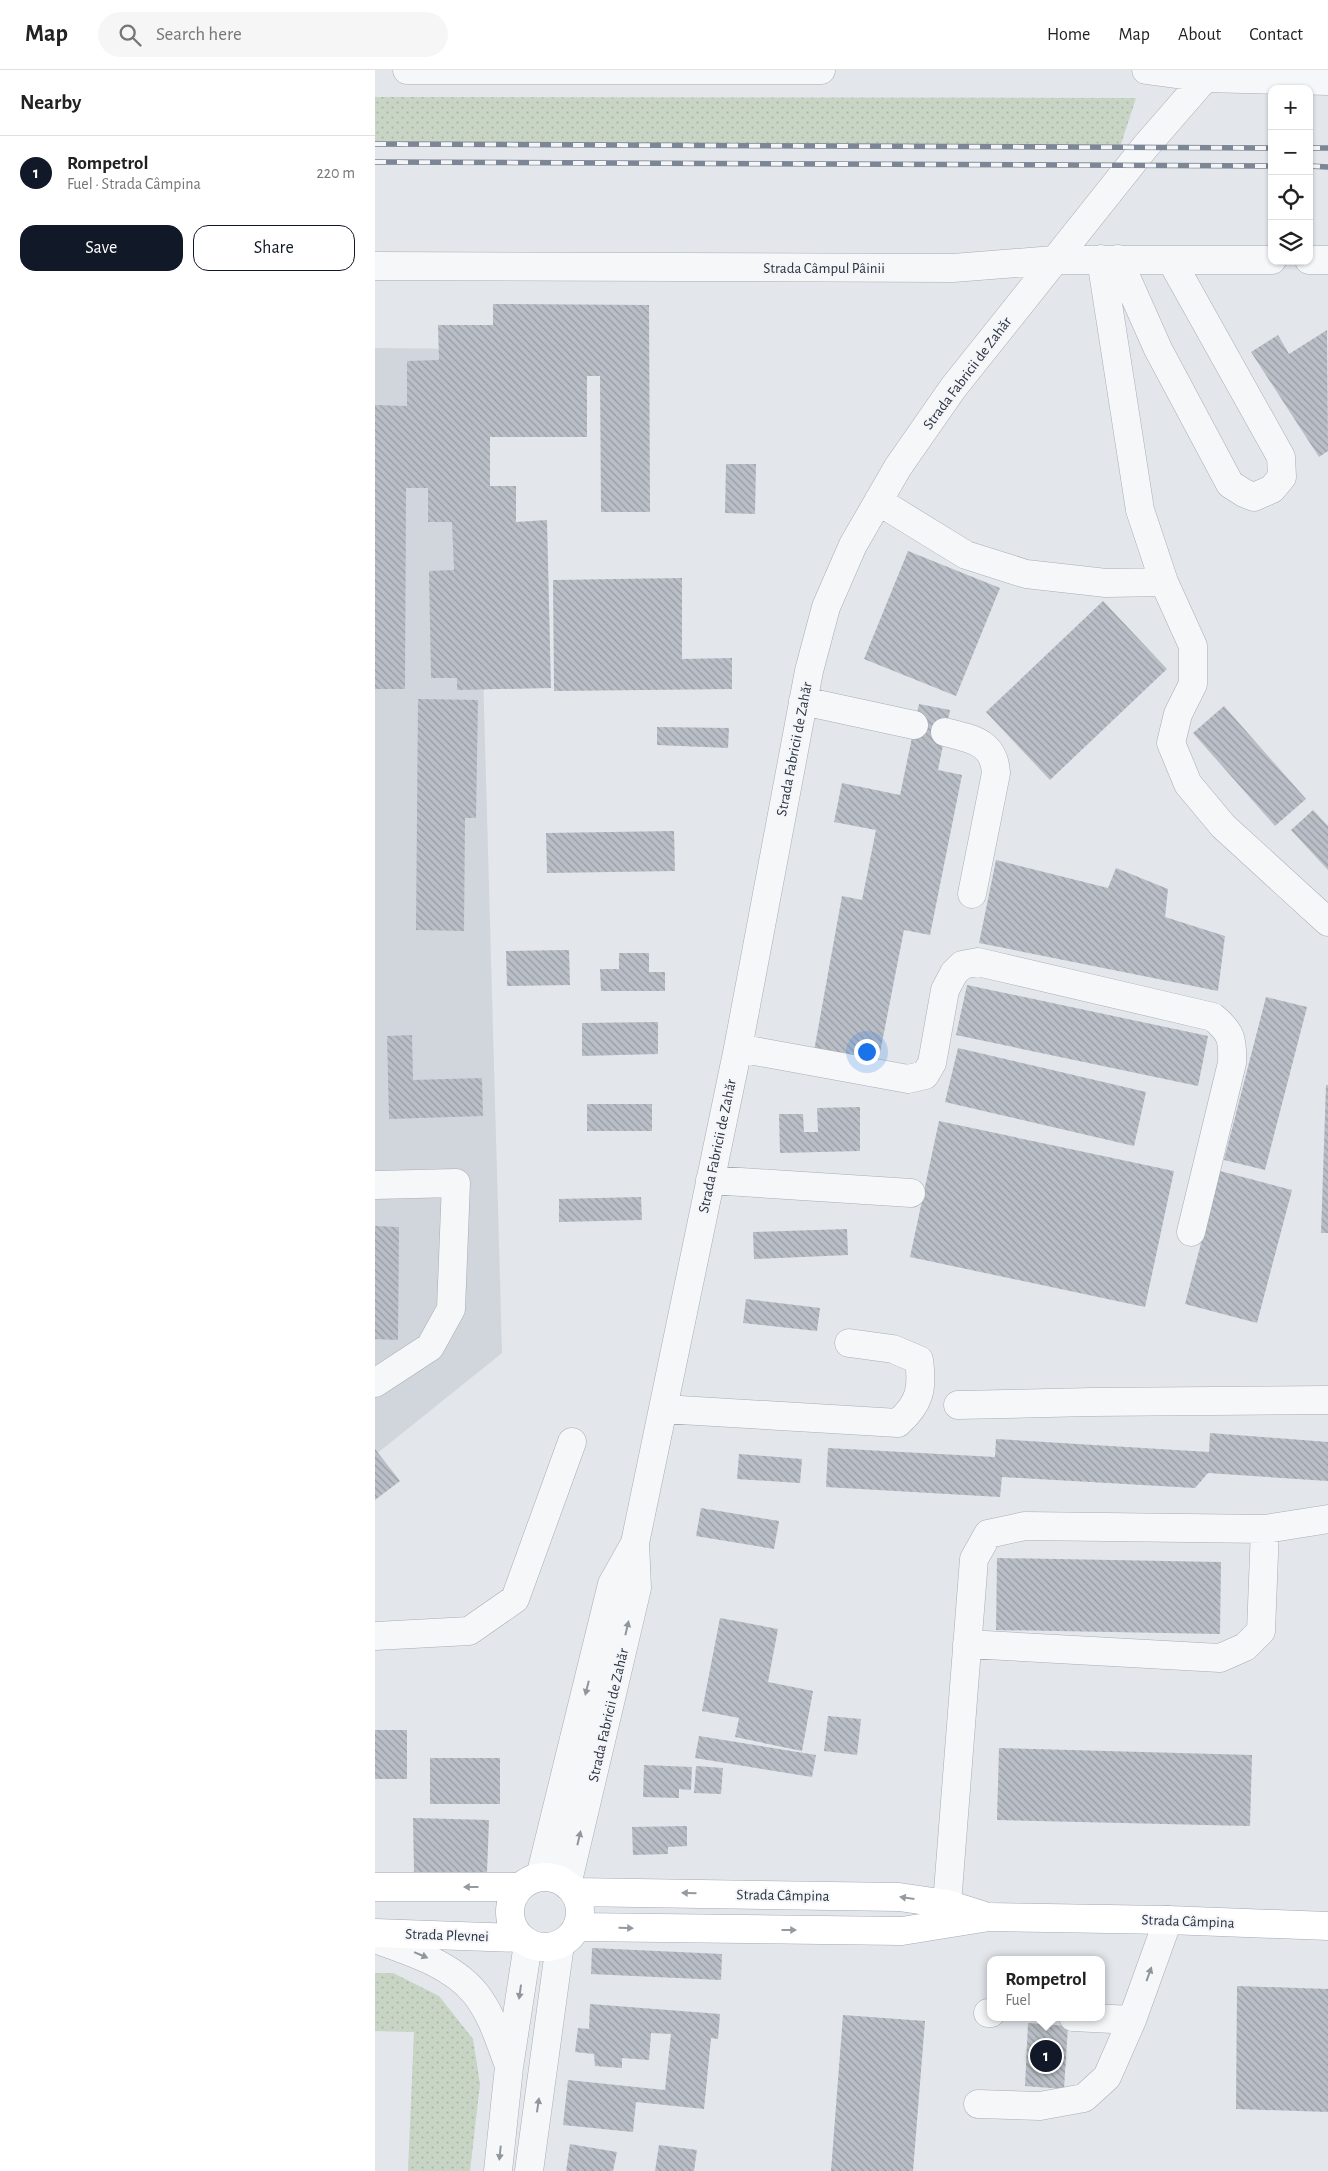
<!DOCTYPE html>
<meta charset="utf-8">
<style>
:root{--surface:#fff;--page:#f6f6f6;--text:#222;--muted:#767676;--line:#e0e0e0;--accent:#111827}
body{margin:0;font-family:"Alegreya Sans",sans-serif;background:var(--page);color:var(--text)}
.controls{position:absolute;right:15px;top:15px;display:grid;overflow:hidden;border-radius:10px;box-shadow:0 1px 4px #0004}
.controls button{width:45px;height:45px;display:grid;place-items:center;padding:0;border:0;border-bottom:1px solid var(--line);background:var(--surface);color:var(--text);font:25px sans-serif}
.you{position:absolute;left:491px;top:981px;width:18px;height:18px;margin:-12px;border:4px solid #fff;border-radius:50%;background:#1a73e8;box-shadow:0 0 0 8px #1a73e833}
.badge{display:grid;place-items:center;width:32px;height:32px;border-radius:50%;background:var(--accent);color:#fff;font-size:16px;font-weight:700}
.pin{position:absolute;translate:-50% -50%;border:2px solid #fff;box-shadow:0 1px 5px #0006}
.popup{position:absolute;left:612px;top:1886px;width:118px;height:65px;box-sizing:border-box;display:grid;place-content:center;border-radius:10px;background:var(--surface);filter:drop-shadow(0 1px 4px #0005);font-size:16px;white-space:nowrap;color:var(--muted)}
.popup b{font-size:19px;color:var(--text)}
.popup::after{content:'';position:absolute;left:50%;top:100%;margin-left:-10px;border:10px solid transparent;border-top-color:var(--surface)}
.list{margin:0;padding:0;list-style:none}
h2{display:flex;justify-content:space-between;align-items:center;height:65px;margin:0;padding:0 20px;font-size:21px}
h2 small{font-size:16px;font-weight:400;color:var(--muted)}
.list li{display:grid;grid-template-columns:32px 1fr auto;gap:15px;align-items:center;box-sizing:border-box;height:75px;padding:0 20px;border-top:1px solid var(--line)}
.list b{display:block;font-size:19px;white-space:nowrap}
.list p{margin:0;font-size:16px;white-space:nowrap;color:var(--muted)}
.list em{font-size:16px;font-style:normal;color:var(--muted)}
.actions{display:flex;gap:10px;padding:15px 20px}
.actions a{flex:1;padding:11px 0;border:1px solid var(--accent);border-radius:15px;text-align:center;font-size:18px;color:var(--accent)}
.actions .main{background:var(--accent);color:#fff}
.icon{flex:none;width:28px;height:28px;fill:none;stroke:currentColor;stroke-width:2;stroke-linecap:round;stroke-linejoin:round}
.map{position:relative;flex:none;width:953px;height:2101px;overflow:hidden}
header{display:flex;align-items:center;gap:30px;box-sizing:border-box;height:70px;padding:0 25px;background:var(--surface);border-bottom:1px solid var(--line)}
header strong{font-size:24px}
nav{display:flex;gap:28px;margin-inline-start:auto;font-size:18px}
.search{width:350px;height:45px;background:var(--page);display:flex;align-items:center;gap:12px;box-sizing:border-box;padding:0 18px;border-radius:28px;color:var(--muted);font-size:19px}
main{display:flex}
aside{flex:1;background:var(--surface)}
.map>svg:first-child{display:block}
.built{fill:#d1d5dc}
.grass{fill:url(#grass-dots)}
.building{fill:url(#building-back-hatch)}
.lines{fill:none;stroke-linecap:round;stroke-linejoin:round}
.minor-casing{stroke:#a8adb5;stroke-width:29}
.major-casing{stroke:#a2aab6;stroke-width:29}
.minor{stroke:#f6f7f9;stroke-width:28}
.major{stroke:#fff;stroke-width:28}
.rail-casing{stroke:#7d8694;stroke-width:5.5}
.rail{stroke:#f3f5f8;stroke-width:4;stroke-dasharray:11;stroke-linecap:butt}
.oneway{fill:#90969e}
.oneway2{fill:#959aa0}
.labels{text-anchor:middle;stroke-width:4;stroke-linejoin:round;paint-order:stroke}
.street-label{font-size:15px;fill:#2b3442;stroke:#f3f5f8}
</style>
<header>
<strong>Map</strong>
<div class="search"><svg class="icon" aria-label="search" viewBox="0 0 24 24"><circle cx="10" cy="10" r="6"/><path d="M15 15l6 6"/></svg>Search here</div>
<nav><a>Home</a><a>Map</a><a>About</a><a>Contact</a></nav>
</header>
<main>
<aside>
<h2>Nearby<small></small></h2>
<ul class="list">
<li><span class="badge">1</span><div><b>Rompetrol</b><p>Fuel · Strada Câmpina</p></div><em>220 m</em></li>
</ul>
<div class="actions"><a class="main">Save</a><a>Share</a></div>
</aside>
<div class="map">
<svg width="953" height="2101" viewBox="0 0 953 2101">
<defs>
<pattern id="grass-dots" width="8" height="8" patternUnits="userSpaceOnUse" patternTransform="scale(1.25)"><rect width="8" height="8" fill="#c8d4c4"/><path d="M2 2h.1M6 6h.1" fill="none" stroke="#acb7aa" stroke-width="1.8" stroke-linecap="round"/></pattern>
<pattern id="building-back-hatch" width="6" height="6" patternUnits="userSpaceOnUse" patternTransform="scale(1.25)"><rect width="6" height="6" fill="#babfc7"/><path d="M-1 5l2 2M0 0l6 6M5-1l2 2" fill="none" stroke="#979ca3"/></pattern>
</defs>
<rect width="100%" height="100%" fill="#e3e6eb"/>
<path class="built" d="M0 278 99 279 127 1283 0 1385Z"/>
<path class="grass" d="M0 27 761 28 745 77 0 74Z
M0 1903H18L64 1926 98 1969 105 2014 95 2101H33L39 1962 0 1961Z"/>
<path class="building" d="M118 234 274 235 275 442H226L225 306H212V367H115V416H141V452L172 450 176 618 82 620V608H56L54 501 79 500 77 452H53V418H31L30 619H0V335L32 336V291L64 290 63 255H118Z
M952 260 953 381 944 387 876 282 903 265 914 284Z
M351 394H381L380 444 350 443Z
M533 481 625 518 581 626 489 589Z
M307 508V589L357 588V619L179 621 178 510Z
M728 531 792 599 675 710 611 642Z
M43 629 103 630 101 748H90L89 861 41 860Z
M544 634 575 640 563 700 587 705 555 865 529 860 503 993 439 981 467 826 487 830 501 760 459 752 467 713 525 725Z
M849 636 931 729 900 756 818 663Z
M282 657 354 658 353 678 282 675Z
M938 740 953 756V800L916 760Z
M299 761 300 801 172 803 171 763Z
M621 790 733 818 741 798 793 819 790 847 850 866 843 921 604 873Z
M194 880 195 915 132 916 131 881Z
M244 883H274V902H290V921H226L225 899H244Z
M592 915 833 966 823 1016 581 965Z
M891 927 932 937 890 1100 849 1090Z
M283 952V984L207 986V953Z
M37 965 38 1010 107 1008 108 1046 14 1049 12 966Z
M583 978 771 1022 759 1076 570 1032Z
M951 1015H953V1163H946Z
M212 1034H277V1061H212Z
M485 1037V1081L405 1083 404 1044H428L429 1062H443L442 1038Z
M564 1051 799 1101 770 1237 535 1187Z
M845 1101 917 1120 882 1253 810 1234Z
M266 1127 267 1150 184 1152V1129Z
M0 1156 24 1157 23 1270 0 1269Z
M472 1159 473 1185 379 1189 378 1162Z
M371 1229 445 1238 442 1261 368 1253Z
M835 1363 953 1372V1411L833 1403 820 1418 627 1407 625 1427 451 1417 453 1378 620 1387 621 1369 834 1382Z
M0 1379 25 1411 0 1430Z
M364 1384 427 1389 425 1413 362 1409Z
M326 1438 404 1451 399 1479 321 1466Z
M622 1488 846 1492 845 1564 621 1560Z
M345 1548 403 1559 393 1612 438 1621 427 1681 360 1667 364 1648 327 1641Z
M453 1646 486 1649 482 1685 449 1681Z
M0 1660H32V1709H0Z
M324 1666 441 1685 437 1707 320 1688Z
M624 1678 877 1685 875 1756 622 1750Z
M55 1688H125V1734H55Z
M269 1695 317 1697 316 1720 304 1719V1728L268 1727Z
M321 1696 348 1698 346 1724 319 1723Z
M38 1748 114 1750 112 1802H39Z
M312 1756V1776L293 1777V1784L258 1785 257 1757Z
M217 1878 347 1884 346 1910 216 1904Z
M862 1916 953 1919V2042L861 2039Z
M215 1934 345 1944 343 1969 336 1968 329 2039 261 2032 258 2062 188 2055 193 2010 290 2020 296 1964 276 1963 274 1990 247 1988V1998L220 1996 219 1984 200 1982 203 1958 214 1959Z
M468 1945 550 1951 538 2101H456Z
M653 1953 693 1956 689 2019 650 2016Z
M195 2074 242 2082 238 2101H191Z
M284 2075 322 2080 319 2101H280Z"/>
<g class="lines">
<g class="minor-casing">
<path id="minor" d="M32 0H446
M771 0 830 8 953 11
M726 189 765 440 789 512 818 576V614L803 644 796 673 813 714 848 756 953 852
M743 189 783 279 855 414 869 423 879 427 897 419 907 407 906 387 796 190
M934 190H953
M0 196 578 198 679 190H897
M503 431 591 485 651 504 731 513 789 512
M428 631 539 655
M570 662C596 669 619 671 621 703L597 824
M363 978 533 1009 550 1005 557 993 570 920 579 903 587 895 603 892 838 947C856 962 858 969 857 993L816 1162
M335 1110 536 1123
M0 1115 81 1113 76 1239 55 1277 0 1313
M583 1335 717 1332 953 1330
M288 1339 523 1353C545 1333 548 1319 544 1290L518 1279 474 1273
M0 1566 94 1561 140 1529 197 1372
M592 1574 845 1588 870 1577 886 1561 890 1459
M165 1807 237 1514 260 1473
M192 1815 262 1518 260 1473 363 978 434 601 451 537 478 475 523 397 578 318 770 77 837 0
M572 1834 599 1489 613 1464 650 1456 890 1459 953 1449
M0 1869C34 1881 76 1894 100 1923 117 1944 125 1972 134 1996
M613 1943H616
M698 1947 757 1950
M603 2034 665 2036 709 2028 732 2007 757 1950 793 1850
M123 2101 134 1997 153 1874
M154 2101 185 1874"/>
</g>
<g class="major-casing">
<path id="major" d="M135 1842a35 35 0 1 1 70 0a35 35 0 1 1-70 0Z
M0 1817H144
M199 1822 524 1827 572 1834 607 1845
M202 1857 527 1861 614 1847 793 1850 953 1856
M0 1863 145 1868"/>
</g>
<use href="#minor" class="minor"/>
<use href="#major" class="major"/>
<g class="rail-casing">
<path id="rail" d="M0 74 897 78
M934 78H953
M0 92 897 96
M934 96 953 97"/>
</g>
<use href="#rail" class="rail"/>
</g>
<defs><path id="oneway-solid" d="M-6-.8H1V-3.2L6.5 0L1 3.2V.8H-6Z" transform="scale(1.25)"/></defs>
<g class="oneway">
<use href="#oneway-solid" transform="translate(252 1558) rotate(-77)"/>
<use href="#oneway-solid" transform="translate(212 1618) rotate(104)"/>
<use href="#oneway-solid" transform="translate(204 1768) rotate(-77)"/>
<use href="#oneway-solid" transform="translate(46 1885) rotate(23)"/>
<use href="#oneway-solid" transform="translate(774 1904) rotate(-70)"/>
<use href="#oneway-solid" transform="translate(145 1922) rotate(98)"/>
<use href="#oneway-solid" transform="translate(163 2035) rotate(-82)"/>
<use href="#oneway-solid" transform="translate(125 2083) rotate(96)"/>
</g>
<g class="oneway2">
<use href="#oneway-solid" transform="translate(96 1817) rotate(180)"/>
<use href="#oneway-solid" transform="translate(314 1823) rotate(-178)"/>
<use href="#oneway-solid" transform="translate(532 1828) rotate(-172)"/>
<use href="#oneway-solid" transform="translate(251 1858) rotate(1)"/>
<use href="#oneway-solid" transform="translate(414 1860)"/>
</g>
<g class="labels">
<g class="street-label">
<text x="449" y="203">Strada Câmpul Pâinii</text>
<text transform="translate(592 303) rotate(-53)" y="5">Strada Fabricii de Zahăr</text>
<text transform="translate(419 679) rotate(-79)" y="5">Strada Fabricii de Zahăr</text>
<text transform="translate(342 1076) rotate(-78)" y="5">Strada Fabricii de Zahăr</text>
<text transform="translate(233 1645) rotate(-77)" y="5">Strada Fabricii de Zahăr</text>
<text transform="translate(408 1825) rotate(1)" y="5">Strada Câmpina</text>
<text transform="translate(813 1851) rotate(2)" y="5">Strada Câmpina</text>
<text transform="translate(72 1865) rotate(2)" y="5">Strada Plevnei</text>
</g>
</g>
</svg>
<div class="controls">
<button>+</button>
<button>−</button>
<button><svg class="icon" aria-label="locate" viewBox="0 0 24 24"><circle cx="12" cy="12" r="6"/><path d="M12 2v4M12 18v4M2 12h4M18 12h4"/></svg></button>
<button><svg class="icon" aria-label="layers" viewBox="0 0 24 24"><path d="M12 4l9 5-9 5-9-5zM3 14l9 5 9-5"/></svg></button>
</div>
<div class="you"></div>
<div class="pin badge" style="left:671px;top:1986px">1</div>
<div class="popup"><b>Rompetrol</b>Fuel</div>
</div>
</main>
